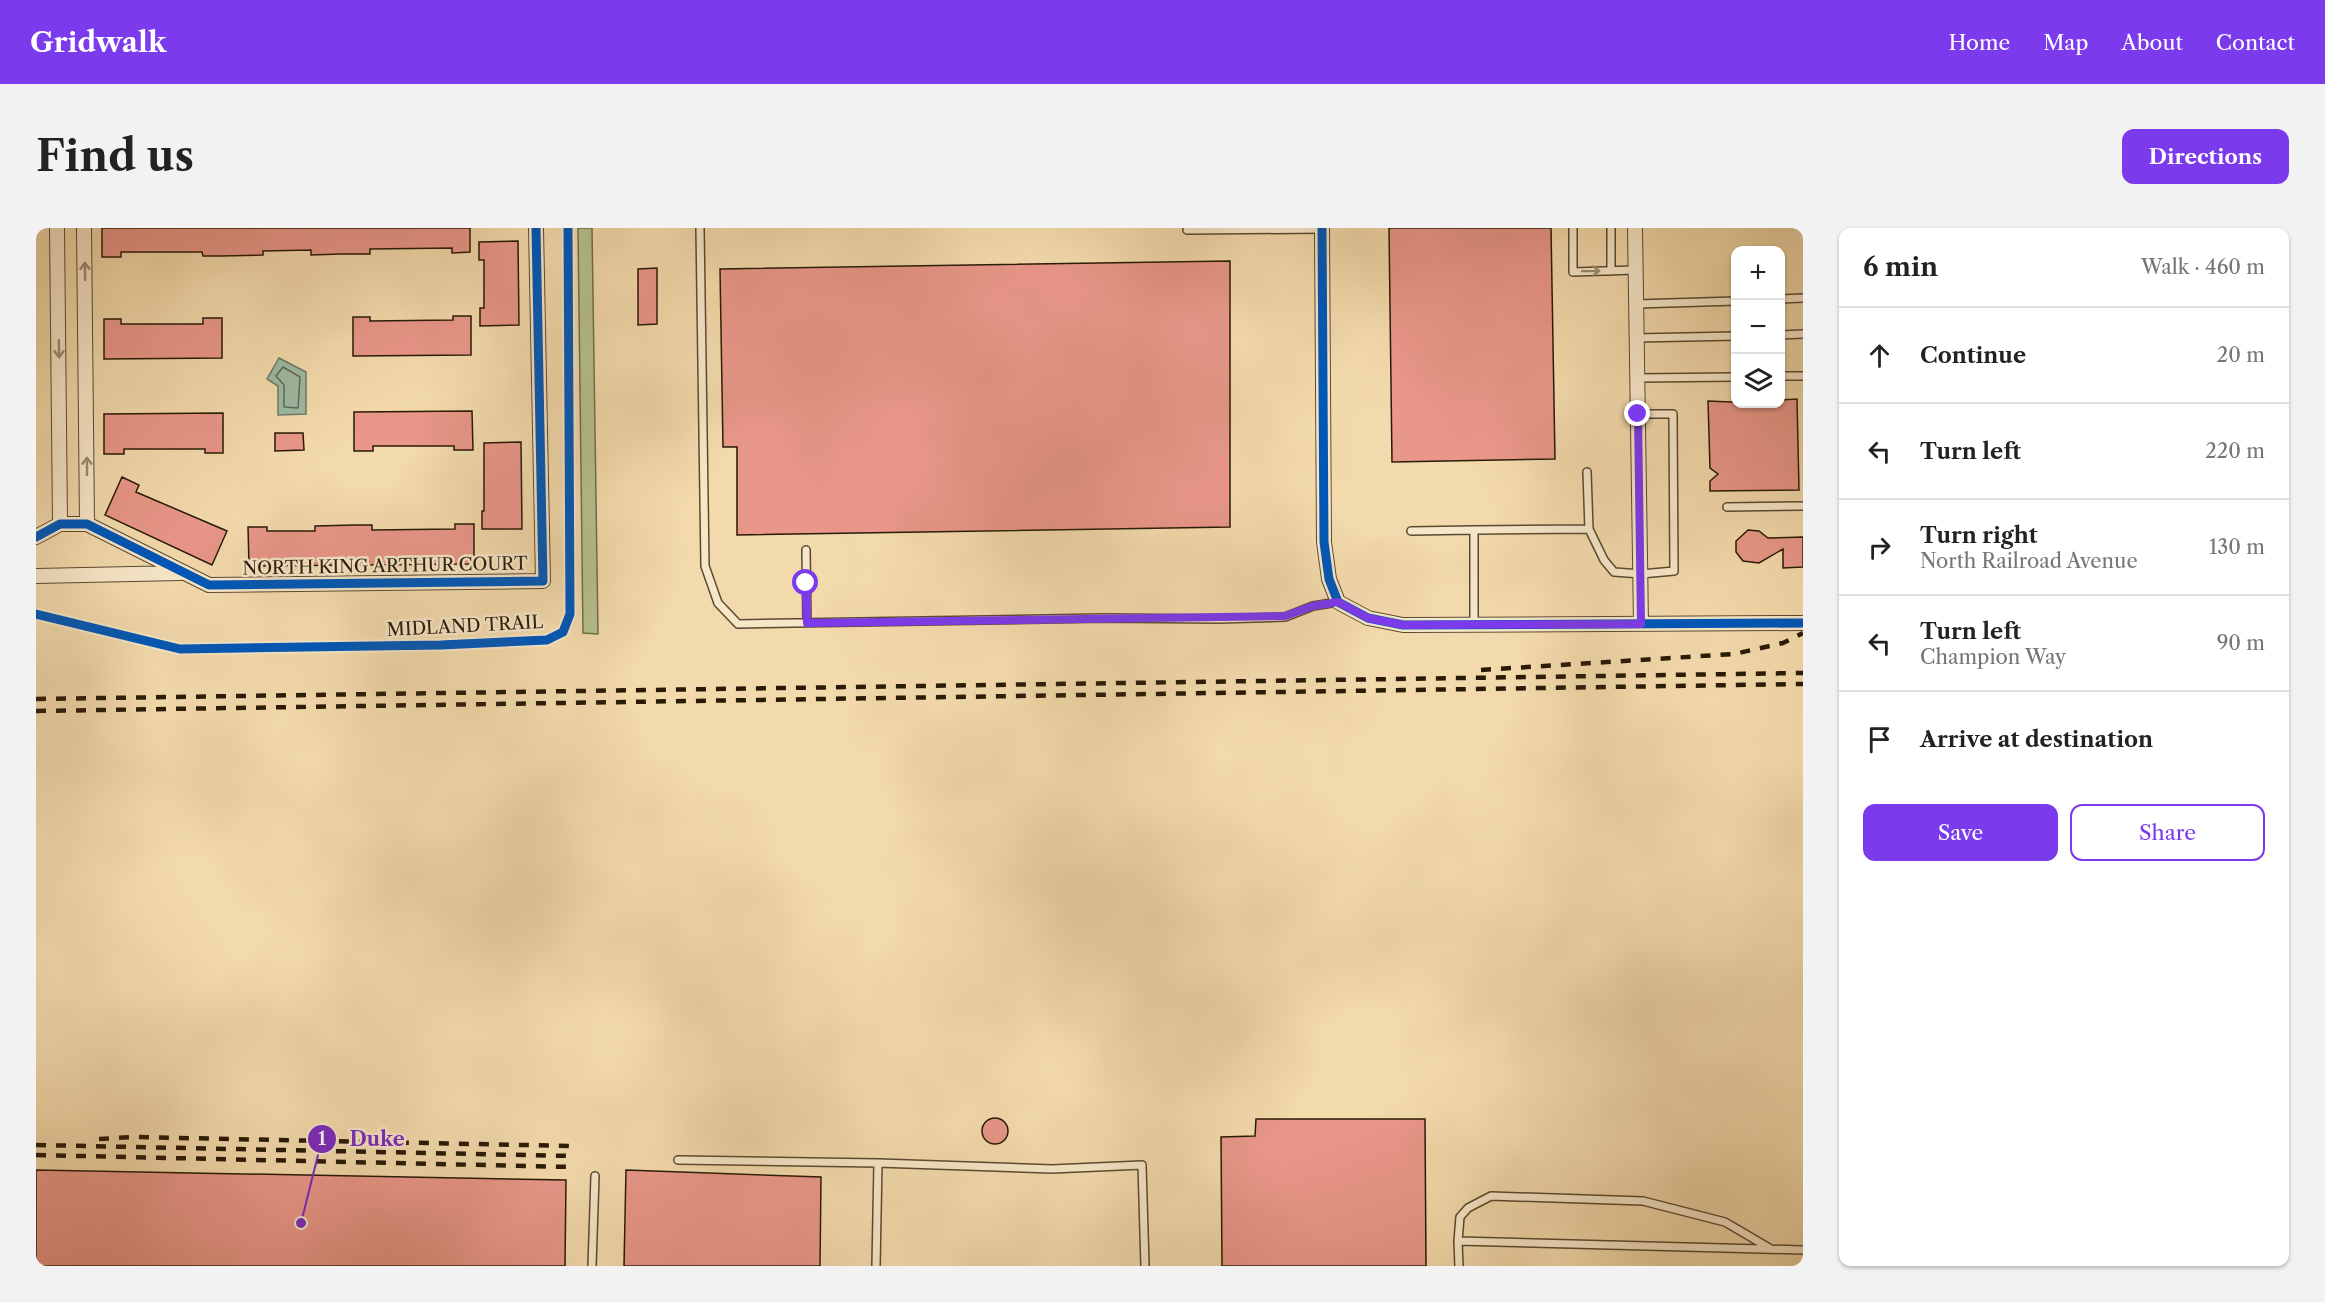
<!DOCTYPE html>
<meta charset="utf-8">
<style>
:root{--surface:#fff;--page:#f2f2f2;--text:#222;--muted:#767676;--line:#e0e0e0;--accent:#7c3aed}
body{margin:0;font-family:"Libre Caslon Text",serif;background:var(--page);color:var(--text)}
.controls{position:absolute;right:18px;top:18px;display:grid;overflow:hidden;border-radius:12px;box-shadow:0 2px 4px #0004}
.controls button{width:54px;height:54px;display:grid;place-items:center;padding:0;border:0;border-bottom:2px solid var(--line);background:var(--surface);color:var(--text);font:30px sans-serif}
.stop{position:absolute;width:18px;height:18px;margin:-14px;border:4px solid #7c3aed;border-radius:50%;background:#fff}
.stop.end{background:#7c3aed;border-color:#fff;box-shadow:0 2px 6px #0008}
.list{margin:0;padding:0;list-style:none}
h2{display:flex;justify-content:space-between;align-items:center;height:78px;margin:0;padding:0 24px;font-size:26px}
h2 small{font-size:20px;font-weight:400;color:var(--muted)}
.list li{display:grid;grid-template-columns:39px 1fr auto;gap:18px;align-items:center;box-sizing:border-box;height:96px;padding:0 24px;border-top:2px solid var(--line)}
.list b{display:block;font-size:22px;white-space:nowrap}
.list p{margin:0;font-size:20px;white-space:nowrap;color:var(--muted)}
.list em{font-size:20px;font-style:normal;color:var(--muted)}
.actions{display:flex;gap:12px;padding:18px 24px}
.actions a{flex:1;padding:14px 0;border:2px solid var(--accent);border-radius:12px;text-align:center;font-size:21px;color:var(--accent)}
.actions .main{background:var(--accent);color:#fff}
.icon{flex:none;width:33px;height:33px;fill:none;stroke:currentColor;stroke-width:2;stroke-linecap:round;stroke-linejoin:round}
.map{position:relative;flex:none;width:1767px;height:1038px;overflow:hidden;border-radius:12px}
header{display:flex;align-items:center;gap:36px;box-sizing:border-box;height:84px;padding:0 30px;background:var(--accent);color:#fff}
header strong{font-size:28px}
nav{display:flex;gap:33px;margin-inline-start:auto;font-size:21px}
.intro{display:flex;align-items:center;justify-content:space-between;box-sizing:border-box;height:144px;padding:0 36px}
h1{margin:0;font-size:42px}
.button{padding:15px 27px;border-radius:12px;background:var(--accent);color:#fff;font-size:21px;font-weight:700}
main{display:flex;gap:36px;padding:0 36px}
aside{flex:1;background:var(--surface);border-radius:12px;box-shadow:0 2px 4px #0004}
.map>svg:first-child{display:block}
.green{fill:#b6c18d;stroke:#6f6e4a;stroke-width:1.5}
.water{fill:#9dbba4;stroke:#6e7b65;stroke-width:1.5}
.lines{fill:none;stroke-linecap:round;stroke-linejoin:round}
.shore{stroke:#626a56;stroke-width:1.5}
.building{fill:#e99789;stroke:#281a07;stroke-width:1.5}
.lane-casing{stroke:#5b4a30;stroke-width:10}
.street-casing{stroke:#5b4a30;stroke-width:16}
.path{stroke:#281a07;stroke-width:3;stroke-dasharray:4.5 3;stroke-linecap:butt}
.lane{stroke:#f7e7c9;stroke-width:7}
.street{stroke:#f7e7c9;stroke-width:14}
.rail{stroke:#281a07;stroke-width:4.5;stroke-dasharray:10 10;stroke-linecap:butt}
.cycleway-casing{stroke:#f7e7c9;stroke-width:13}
.cycleway{stroke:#0057b8;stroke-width:9}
.oneway{stroke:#9a8b72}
.route{stroke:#7c3aed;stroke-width:8}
.labels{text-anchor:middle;stroke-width:5;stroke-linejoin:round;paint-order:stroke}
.street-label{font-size:18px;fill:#281a07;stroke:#f7e7c9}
.leader{fill:none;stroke:#7b2cbf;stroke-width:2}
.callout-dot{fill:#7b2cbf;stroke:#f7e7c9;stroke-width:2}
.mark-label{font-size:18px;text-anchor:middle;font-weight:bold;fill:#fff}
.callout-label{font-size:20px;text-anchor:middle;font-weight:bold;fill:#7b2cbf;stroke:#f7e7c9;stroke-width:5;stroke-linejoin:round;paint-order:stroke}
</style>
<header>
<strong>Gridwalk</strong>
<nav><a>Home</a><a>Map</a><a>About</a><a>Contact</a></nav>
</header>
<div class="intro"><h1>Find us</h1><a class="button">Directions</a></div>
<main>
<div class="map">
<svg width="1767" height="1038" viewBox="0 0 1767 1038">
<rect width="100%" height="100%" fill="#f3daac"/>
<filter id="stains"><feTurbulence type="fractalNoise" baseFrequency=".00333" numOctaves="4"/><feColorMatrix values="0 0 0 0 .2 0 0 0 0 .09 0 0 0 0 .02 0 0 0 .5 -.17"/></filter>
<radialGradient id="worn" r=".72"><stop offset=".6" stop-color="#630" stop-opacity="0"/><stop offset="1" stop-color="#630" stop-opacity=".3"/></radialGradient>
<path class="green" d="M542 0H556L562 406 547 405Z"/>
<path class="water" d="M243 130 270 144V186L242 187V158L231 151Z"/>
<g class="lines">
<path class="shore" d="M247 139 264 149 262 180 248 179V157L240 148Z"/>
</g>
<path class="building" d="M66 0H434V24L416 25V20L334 21V26H304L275 27V22L227 23V27L185 28H167L166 24H85V29H66Z
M1353 0H1515L1519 231 1356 234Z
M482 13 483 97 444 98V80H448V32H443V14Z
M1194 33V299L701 307V219H687L684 41Z
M621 40V96L602 97V41Z
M417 88H435V127L317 128V89H334V93L417 92Z
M167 90H186V130L68 131V91H85V96H167Z
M1761 171 1763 262 1674 263V253L1682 246 1674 240 1672 173 1744 176V172Z
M436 183 437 222H418V218H337V223H318V184Z
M187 185V225H169V221H88V226H68V186Z
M239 205H267L268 222 239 223Z
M485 214 486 301H446V283H448V215Z
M86 249 103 257 100 264 191 303 176 337 69 287Z
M419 296H438V336L213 338 212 299H231V303H279V298L319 297H336V302L419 301Z
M1712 302 1723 303 1732 310 1767 309V339L1747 340V321L1723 335 1707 333 1700 324V313Z
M946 903a13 13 0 1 1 26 0a13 13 0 1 1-26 0Z
M1220 891H1389L1390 1038H1186L1185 909 1219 908Z
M0 942 530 952 529 1038H0Z
M590 942 785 949 784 1038H588Z"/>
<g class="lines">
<g class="lane-casing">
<path id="lane" d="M664 0 669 338 682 375 702 396 1068 390 1183 391 1249 389 1277 378 1302 374
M1537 0V44L1599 42
M1575 0V43
M1151 2 1286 1
M1744 71 1767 70
M1600 76 1700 73
M1744 107 1767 106
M1600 110 1700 108
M1744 148H1767
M1601 150 1700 149
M1691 279 1767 278
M1553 301 1568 332 1578 344 1605 346 1638 343 1637 186H1602
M1375 303 1438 302
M770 322 771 395
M1438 397V302L1553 301 1551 244
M642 932 842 935
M1422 1013 1424 989 1432 980 1455 968 1607 973 1689 994 1735 1021
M556 1038 559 948
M840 1038 842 935 1016 941 1106 937 1109 1038
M1423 1038 1422 1013 1767 1022"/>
</g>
<g class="street-casing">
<path id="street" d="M21 0 24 296
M48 0 51 296
M1286 0 1288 314 1293 351 1302 374 1332 390 1367 397 1767 395
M1599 0 1605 396
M0 309 24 296H51L173 357 507 353 500 0
M0 348 145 345"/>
</g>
<path class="path" d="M0 386 144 421 405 417 511 412 527 404 534 386 532 0"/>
<use href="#lane" class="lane"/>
<use href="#street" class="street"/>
<path class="rail" d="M1445 442 1698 426 1747 415 1767 405
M0 471 1767 445
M0 483 1767 456
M63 911 97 909 536 918
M0 917 537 928
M0 927 536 939"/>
<g class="cycleway-casing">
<path id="cycleway" d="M1286 0 1288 314 1293 351 1302 374 1332 390 1367 397 1767 395
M0 309 24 296H51L173 357 507 353 500 0
M0 386 144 421 405 417 511 412 527 404 534 386 532 0"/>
</g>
<use href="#cycleway" class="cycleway"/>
</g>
<defs><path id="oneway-shaft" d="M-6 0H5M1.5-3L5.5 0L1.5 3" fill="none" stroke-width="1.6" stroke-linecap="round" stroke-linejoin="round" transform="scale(1.5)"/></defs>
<g class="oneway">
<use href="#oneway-shaft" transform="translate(49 43) rotate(-91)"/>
<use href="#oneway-shaft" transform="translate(1555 43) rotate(-1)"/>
<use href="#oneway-shaft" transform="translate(23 121) rotate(89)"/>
<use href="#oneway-shaft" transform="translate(51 238) rotate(-90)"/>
</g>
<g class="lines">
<path class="route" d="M770 355 771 395 1249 388 1277 378 1302 374 1332 390 1367 397 1605 396 1602 186"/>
</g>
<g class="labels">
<g class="street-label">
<text transform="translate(349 338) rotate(-1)" y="6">NORTH KING ARTHUR COURT</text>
<text transform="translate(429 398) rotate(-3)" y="6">MIDLAND TRAIL</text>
</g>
</g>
<path class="leader" d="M265 995L286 911"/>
<g class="callout-dot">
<circle cx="265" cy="995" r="6"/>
<circle cx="286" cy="911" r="15"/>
</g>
<g class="mark-label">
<text x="286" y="917">1</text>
</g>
<g class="callout-label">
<text x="341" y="918">Duke</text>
</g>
<rect width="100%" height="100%" filter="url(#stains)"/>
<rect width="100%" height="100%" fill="url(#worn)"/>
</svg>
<div class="controls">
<button>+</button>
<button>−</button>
<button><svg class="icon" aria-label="layers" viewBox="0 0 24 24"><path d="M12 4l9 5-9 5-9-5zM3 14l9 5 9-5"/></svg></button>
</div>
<div class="stop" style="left:770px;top:355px"></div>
<div class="stop end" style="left:1602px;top:186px"></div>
</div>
<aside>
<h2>6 min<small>Walk · 460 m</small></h2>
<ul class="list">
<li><svg class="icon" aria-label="ahead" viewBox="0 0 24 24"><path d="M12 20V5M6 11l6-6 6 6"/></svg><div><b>Continue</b></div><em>20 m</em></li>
<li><svg class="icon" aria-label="left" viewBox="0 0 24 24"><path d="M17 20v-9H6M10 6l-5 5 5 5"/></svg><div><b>Turn left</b></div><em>220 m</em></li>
<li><svg class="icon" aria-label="right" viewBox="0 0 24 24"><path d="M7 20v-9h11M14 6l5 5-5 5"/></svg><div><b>Turn right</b><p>North Railroad Avenue</p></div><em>130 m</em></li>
<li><svg class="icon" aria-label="left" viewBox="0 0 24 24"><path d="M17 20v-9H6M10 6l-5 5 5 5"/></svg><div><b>Turn left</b><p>Champion Way</p></div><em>90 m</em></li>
<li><svg class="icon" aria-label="arrive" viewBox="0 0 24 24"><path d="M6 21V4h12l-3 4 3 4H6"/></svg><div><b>Arrive at destination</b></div></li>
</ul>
<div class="actions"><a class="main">Save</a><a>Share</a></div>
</aside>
</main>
